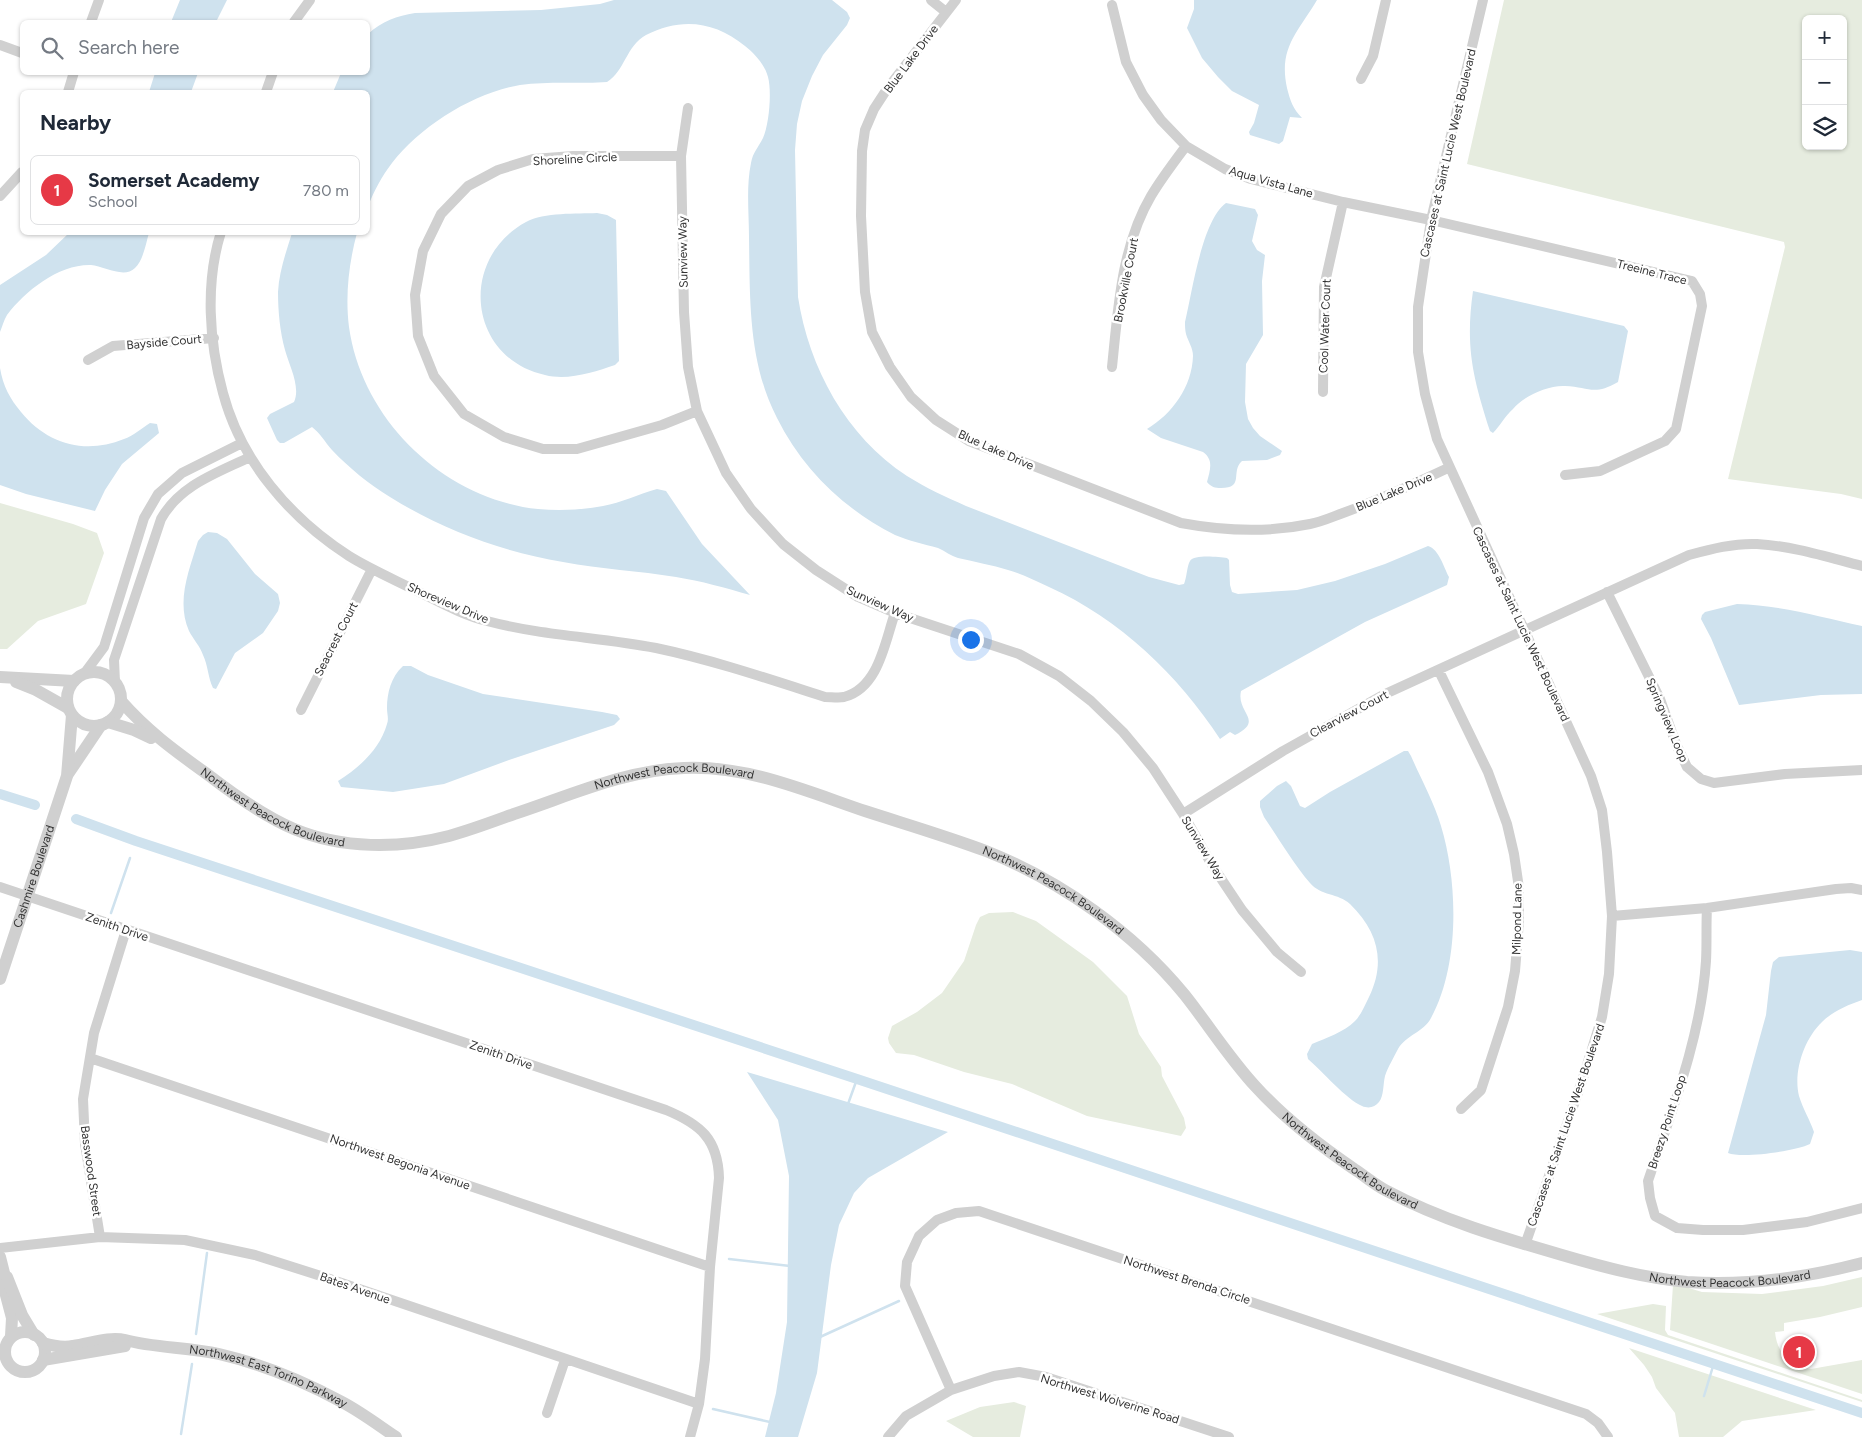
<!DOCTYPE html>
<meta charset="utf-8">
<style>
:root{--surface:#fff;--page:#f2f2f3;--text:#1f2937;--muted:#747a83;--line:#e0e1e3;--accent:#e63946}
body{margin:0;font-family:Figtree,sans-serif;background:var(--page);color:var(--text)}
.controls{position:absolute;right:15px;top:15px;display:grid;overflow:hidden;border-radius:8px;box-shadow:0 1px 4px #0004}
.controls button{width:45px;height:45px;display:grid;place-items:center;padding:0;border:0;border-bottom:1px solid var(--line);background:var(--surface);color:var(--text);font:25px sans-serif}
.you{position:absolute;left:970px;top:639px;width:18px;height:18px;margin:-12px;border:4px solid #fff;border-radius:50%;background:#1a73e8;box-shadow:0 0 0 8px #1a73e833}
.badge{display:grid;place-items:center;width:32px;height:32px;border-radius:50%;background:var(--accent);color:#fff;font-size:16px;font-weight:700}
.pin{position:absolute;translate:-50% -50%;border:2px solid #fff;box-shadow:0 1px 5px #0006}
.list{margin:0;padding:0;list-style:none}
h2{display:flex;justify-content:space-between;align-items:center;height:65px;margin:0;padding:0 20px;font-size:21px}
h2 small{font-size:16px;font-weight:400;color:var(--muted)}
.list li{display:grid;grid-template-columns:32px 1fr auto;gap:15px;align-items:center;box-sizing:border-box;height:70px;margin:0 10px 10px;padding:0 10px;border:1px solid var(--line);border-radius:8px}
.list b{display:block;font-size:19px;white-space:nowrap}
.list p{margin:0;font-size:16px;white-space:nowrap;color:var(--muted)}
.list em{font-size:16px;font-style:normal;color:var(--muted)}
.icon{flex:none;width:28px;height:28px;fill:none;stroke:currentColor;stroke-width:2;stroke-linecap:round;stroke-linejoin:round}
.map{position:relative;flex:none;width:1862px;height:1437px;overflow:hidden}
.search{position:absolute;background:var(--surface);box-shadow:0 1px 4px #0004;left:20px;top:20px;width:350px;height:55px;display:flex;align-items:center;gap:12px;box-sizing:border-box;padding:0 18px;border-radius:8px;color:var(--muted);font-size:19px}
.panel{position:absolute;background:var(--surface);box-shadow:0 1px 4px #0004;left:20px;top:90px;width:350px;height:145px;border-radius:8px}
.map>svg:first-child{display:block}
.green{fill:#e6ecdf;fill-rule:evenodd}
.water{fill:#cfe2ee}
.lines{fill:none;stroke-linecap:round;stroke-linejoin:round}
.stream{stroke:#cfe2ee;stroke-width:2.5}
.canal{stroke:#cfe2ee;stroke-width:10}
.minor{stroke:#d0d0d0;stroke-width:10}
.tertiary{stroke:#d0d0d0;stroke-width:12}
.labels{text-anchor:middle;stroke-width:5;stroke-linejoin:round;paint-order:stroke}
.street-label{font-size:12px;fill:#333;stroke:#fff}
</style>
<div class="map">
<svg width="1862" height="1437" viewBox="0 0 1862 1437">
<rect width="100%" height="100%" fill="#fff"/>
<path class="green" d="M1504 0H1862V499L1841 494 1728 479 1785 247 1784 242 1467 164ZM1806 19H1843V146H1806Z
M0 503 73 524 97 533 104 553 86 604 38 621 7 649H0Z
M1013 912 1036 921 1093 962 1127 996 1139 1034 1161 1067 1162 1076 1184 1118 1186 1128 1181 1136 1087 1116 1012 1084 964 1072 914 1055 896 1053 889 1043 888 1038 892 1026 917 1012 942 993 964 961 976 925 980 917 989 913Z
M1862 1277V1307L1820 1317 1784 1323V1331L1775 1332C1777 1353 1790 1366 1811 1369L1862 1360V1394L1670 1330 1673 1285 1682 1286 1702 1292 1762 1294 1823 1286Z
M1653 1304 1666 1306 1665 1330 1668 1335 1862 1400V1402L1597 1314Z
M1629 1348 1816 1410 1742 1421 1723 1437H1679L1675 1413 1656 1388 1652 1377 1644 1365Z
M1014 1402 1026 1406 1020 1437H973L946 1421 980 1407Z"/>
<path class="water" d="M180 0H227L216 22H171Z
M614 0H832L847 12 850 18 847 25 823 55 812 76 802 101 797 124 795 150 798 297C809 368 846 436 907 476 926 488 946 497 966 506L1149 577 1179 585 1184 584 1185 581C1187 575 1187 566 1190 561 1194 554 1219 557 1227 558L1229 560 1230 585 1232 592 1238 594 1297 590 1335 581 1385 564 1428 546C1439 549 1444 568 1449 577L1447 585 1365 622 1241 691C1236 713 1265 720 1235 735L1230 732 1220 739C1178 675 1120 619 1049 587 1036 581 1022 574 1008 570 992 565 975 562 958 558 951 556 945 551 938 548 924 544 909 541 895 535 844 509 803 470 777 418 748 362 750 299 749 237 749 213 746 187 751 163 753 152 758 148 763 138 769 125 772 92 768 77 765 65 755 54 745 46 715 21 681 17 646 35 626 46 625 71 607 82 578 84 549 81 520 85 473 93 421 126 392 163 382 176 374 191 368 206V92H333L341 73 368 72V34C382 21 397 16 415 13L541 10 600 4Z
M1194 0H1317C1299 31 1278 47 1287 88 1290 100 1293 109 1302 118L1290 117 1283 141 1279 144 1250 135 1249 132 1254 123 1259 105 1232 91 1218 77 1202 58 1187 28 1194 9Z
M155 73V72L198 73 191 92H149Z
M1226 203 1255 209 1258 215 1252 241 1257 250 1265 255 1262 281 1263 335 1246 364 1245 402 1248 419 1253 428 1260 436 1282 451 1280 455 1267 460 1242 461C1230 472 1245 488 1221 488 1215 488 1211 487 1207 482 1210 470 1214 460 1203 452L1161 438 1147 429C1172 414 1192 387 1193 356 1193 348 1188 341 1186 334 1185 330 1185 326 1185 322 1192 293 1202 220 1226 203Z
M597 213 607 215 616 220 619 361 615 365C594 372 568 381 545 375 468 358 458 259 526 222 544 212 577 214 597 213Z
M69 233H149C146 243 143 261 135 268 124 279 104 266 91 265 59 264 25 291 7 315 4 320 2 327 0 332V285L46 255Z
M292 233H357C349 262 345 296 349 327 362 420 444 499 538 509 559 511 582 510 603 506 621 503 639 494 657 489L666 491 702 544 750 595C726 588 701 581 676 577 639 571 601 569 563 562 503 552 443 530 390 497 369 484 349 468 332 450 325 442 320 433 312 427L284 443H280L277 440 267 418 270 414 294 402C301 387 289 365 285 350 280 332 278 311 278 292 279 272 286 252 292 233Z
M1473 291 1624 326 1628 331 1618 382C1594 396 1589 387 1565 386 1548 385 1524 396 1513 409 1505 416 1500 426 1493 433L1490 431C1473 378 1465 347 1473 291Z
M0 368C3 386 10 399 21 412 47 444 85 455 124 439 133 436 142 428 150 423L157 424 159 433 122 464 105 490 95 511 26 494 0 485Z
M208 532 217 533 227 539 255 574 278 594 280 603 278 611 263 633 235 653 216 689 213 688C208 678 208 665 203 655 200 646 193 639 189 631 176 601 189 571 198 541L203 535Z
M1737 604C1780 605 1820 617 1862 626V694L1821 695 1739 705 1711 638 1701 619 1702 615 1705 612Z
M403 666H411L428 675 483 694 602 712 617 715 620 719 614 725 509 760 444 784 393 792 341 787 338 781C359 768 380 749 387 724 389 719 387 714 387 708 387 693 391 677 403 666Z
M1404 751H1408L1411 756C1421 779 1434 802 1441 826 1458 882 1460 965 1431 1018 1424 1032 1406 1035 1398 1049 1394 1057 1388 1067 1385 1076 1383 1084 1384 1096 1379 1102 1375 1107 1369 1109 1362 1106 1347 1100 1322 1071 1308 1059L1307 1054 1312 1044C1326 1038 1344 1032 1355 1021 1361 1015 1365 1005 1369 997 1386 962 1378 931 1350 904 1338 893 1321 896 1310 883 1293 863 1279 839 1264 817L1260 807V801L1277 786 1286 781 1291 786 1300 806 1305 808 1330 792Z
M1850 950 1862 952V1000C1848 1005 1833 1011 1822 1022 1804 1039 1793 1072 1799 1096 1803 1109 1810 1120 1814 1132L1810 1144C1796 1151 1742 1159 1728 1153L1766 1015 1771 971 1773 962 1779 957Z
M747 1072 948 1132 868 1178 854 1193 839 1225 831 1265 817 1373 798 1437H765L776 1393 787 1322 789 1176 778 1120Z"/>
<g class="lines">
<path class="stream" d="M111 913 130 858
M848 1104 857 1079
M729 1259 790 1266
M196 1334 207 1253
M820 1337 899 1301
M1704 1396 1714 1363
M713 1409 770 1422
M181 1434 192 1364"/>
<path class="canal" d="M0 794 35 805
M76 819 136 841 857 1079 1862 1413"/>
<path class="minor" d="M931 0 946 12
M956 0 887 89 874 109 865 130 862 151 861 216 865 292 872 332 890 367 911 397 936 420 969 441 1181 523C1224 531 1267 533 1310 524 1321 522 1332 517 1343 513 1379 500 1414 484 1448 468
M1483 0 1431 220 1418 307V352L1425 394 1437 439 1591 776 1602 810 1607 852 1612 916 1609 974 1602 1017 1582 1081 1525 1245
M1112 5 1126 62 1143 95 1161 120 1186 146 1225 169 1251 179 1343 202 1431 220 1692 281 1700 294 1702 306 1676 429 1665 441 1600 471 1565 475
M91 22 99 0
M294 22 310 0
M0 45 22 53
M1361 79 1373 56 1386 0
M68 92 74 72
M266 92 273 72
M688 108 681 156 684 312 688 367 697 411 726 473 751 509 783 544 816 570 858 597 895 613 1019 654 1059 676 1091 701 1123 732 1153 768 1183 814 1212 865 1242 910 1277 952 1301 972
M681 156H573L533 159 498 170 468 186 441 214 423 251 415 295 418 336 434 376 464 414 504 437 543 449H577L662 425 697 411
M0 196 22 172
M221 232C205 283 209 342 223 393 241 461 290 518 349 556 370 569 393 579 415 590 438 601 462 615 487 621 543 636 600 637 656 648 713 660 769 679 825 697 831 697 839 698 844 697 879 688 885 641 895 613
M88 360 113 346 214 338
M1112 367C1118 310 1121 247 1151 196 1161 179 1174 162 1186 146
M1323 392 1324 287 1343 202
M1607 592 1660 699 1676 744 1687 767 1701 779 1714 783 1785 774 1862 770
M1439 671 1488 772 1507 824 1514 854 1519 888V921L1515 971 1508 1007 1481 1090 1461 1109
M84 674 104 647 144 518 158 494 182 473 242 443
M115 682 114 660 161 519C180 485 217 473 250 457
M301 710 372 569
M1183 814 1283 751 1383 695 1689 555C1711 549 1734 543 1757 544 1793 546 1827 557 1862 566
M0 887 666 1110C700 1124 718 1139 719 1178L710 1267 705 1359 699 1404 690 1437
M1707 908C1706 925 1707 943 1706 961 1701 1037 1672 1110 1648 1181L1650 1198 1655 1216 1677 1228 1703 1230H1743L1807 1222 1862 1208
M1612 916 1707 908 1836 889 1851 888 1862 890
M90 1058 710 1267
M100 1237 85 1144 83 1099 94 1033 126 930
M0 1248 100 1237 185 1240 255 1255 324 1277 699 1404
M951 1390 905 1286 907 1262 919 1236 937 1220 956 1213 979 1211 1586 1414 1598 1423 1608 1437
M547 1413 565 1360
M888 1437 906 1416 951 1390 994 1376 1019 1372 1046 1377 1229 1437"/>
<g class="tertiary">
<circle cx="94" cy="699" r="27"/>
<path d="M0 677 74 681"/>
<path d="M16 682 36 690 68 708"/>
<path id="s1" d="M121 701C148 732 178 753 211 777 237 797 264 816 294 829 342 849 399 849 449 836 471 830 492 822 514 814 569 796 625 770 684 768 747 765 806 791 865 811 905 824 946 836 986 851 1061 881 1133 932 1184 994 1208 1024 1229 1058 1256 1087 1284 1118 1319 1145 1354 1169 1365 1176 1375 1185 1387 1191 1441 1220 1503 1238 1562 1255 1603 1267 1644 1278 1687 1282 1746 1286 1805 1278 1862 1263"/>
<path d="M108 722 134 730 151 738"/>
<path d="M68 774 101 725"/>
<path id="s2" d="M0 979 67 776 72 715"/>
<path d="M0 1257 4 1273 2 1280 12 1318 11 1336"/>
<path d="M7 1277 22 1315 34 1335"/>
<circle cx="25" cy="1352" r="20"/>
<path id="s3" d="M43 1343C53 1346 62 1348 73 1346 89 1344 109 1336 125 1340 155 1348 188 1347 219 1354 262 1364 303 1381 342 1402 361 1412 378 1425 396 1437"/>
<path d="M43 1360 125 1346"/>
</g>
</g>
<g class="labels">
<g class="street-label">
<text transform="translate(911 59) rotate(-53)" y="4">Blue Lake Drive</text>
<text transform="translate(1448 153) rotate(-77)" y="4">Cascases at Saint Lucie West Boulevard</text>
<text transform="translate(575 159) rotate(-3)" y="4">Shoreline Circle</text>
<text transform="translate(1271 182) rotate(16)" y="4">Aqua Vista Lane</text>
<text transform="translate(683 252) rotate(-91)" y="4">Sunview Way</text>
<text transform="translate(1652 272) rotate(14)" y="4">Treeine Trace</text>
<text transform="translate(1126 280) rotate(-79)" y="4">Brookville Court</text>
<text transform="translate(1325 326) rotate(-88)" y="4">Cool Water Court</text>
<text transform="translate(164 342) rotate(-5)" y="4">Bayside Court</text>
<text transform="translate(996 450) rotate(24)" y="4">Blue Lake Drive</text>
<text transform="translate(1394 492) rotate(-23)" y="4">Blue Lake Drive</text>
<text transform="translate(448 603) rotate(23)" y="4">Shoreview Drive</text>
<text transform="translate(880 604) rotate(24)" y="4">Sunview Way</text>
<text transform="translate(1521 624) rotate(65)" y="4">Cascases at Saint Lucie West Boulevard</text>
<text transform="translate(336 639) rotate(-63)" y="4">Seacrest Court</text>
<text transform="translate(1349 714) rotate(-28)" y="4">Clearview Court</text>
<text transform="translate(1667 720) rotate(67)" y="4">Springview Loop</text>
<text dy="4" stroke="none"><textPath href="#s1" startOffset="609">Northwest Peacock Boulevard</textPath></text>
<text dy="4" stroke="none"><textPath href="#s1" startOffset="188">Northwest Peacock Boulevard</textPath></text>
<text transform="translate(1203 848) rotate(59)" y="4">Sunview Way</text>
<text dy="4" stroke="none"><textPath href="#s2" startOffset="108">Cashmire Boulevard</textPath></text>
<text dy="4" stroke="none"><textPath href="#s1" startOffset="1012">Northwest Peacock Boulevard</textPath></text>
<text transform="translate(1517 919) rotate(-89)" y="4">Milpond Lane</text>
<text transform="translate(117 927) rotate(19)" y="4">Zenith Drive</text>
<text transform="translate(501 1055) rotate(19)" y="4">Zenith Drive</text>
<text transform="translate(1667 1122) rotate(-72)" y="4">Breezy Point Loop</text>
<text transform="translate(1566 1125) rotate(-71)" y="4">Cascases at Saint Lucie West Boulevard</text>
<text dy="4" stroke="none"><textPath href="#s1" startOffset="1419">Northwest Peacock Boulevard</textPath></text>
<text transform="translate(400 1162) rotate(19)" y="4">Northwest Begonia Avenue</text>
<text transform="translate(91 1171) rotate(82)" y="4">Basswood Street</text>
<text dy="4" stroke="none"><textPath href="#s1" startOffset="1824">Northwest Peacock Boulevard</textPath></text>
<text transform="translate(1187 1280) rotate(18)" y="4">Northwest Brenda Circle</text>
<text transform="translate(355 1288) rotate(19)" y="4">Bates Avenue</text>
<text dy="4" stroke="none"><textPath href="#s3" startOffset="232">Northwest East Torino Parkway</textPath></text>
<text transform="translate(1110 1399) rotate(17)" y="4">Northwest Wolverine Road</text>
</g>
</g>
</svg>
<div class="controls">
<button>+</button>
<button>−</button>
<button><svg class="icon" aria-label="layers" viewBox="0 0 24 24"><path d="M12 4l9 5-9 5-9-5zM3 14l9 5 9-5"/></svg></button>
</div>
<div class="you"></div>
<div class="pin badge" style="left:1799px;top:1352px">1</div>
<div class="search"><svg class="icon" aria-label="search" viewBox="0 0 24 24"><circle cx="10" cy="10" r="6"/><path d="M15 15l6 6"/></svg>Search here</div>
<section class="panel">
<h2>Nearby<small></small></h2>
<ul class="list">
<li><span class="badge">1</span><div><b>Somerset Academy</b><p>School</p></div><em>780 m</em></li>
</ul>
</section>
</div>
